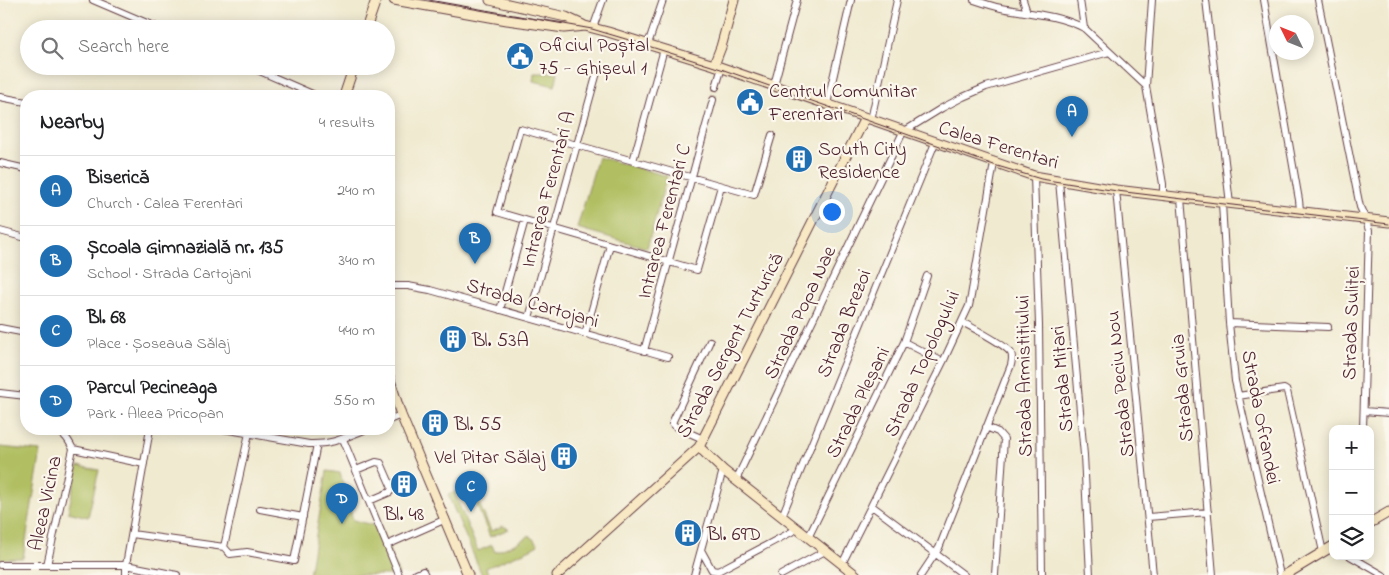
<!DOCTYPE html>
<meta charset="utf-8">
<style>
:root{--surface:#fff;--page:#f6f6f6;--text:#202124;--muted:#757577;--line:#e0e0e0;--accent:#1f6fb2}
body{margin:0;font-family:"Indie Flower",sans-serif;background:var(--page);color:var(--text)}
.controls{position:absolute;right:15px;bottom:15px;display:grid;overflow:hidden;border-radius:10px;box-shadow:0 2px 12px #0003}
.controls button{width:45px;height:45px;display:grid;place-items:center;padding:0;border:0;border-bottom:1px solid var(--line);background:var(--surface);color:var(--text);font:25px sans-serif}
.compass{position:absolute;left:1269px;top:15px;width:45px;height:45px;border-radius:50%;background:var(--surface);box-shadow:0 2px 12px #0003;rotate:313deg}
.you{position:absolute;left:831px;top:211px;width:18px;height:18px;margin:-12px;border:4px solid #fff;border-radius:50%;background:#1a73e8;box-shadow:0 0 0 8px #1a73e833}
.badge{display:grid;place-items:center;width:32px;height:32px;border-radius:50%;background:var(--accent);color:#fff;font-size:16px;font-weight:700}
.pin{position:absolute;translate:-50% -41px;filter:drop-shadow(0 1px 2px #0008)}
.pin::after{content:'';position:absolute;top:26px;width:18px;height:15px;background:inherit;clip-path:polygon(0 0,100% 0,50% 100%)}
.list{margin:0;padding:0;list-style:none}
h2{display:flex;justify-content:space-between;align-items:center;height:65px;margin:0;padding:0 20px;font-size:21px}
h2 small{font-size:16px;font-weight:400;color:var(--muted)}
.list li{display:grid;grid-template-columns:32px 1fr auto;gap:15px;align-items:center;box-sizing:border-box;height:70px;padding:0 20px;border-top:1px solid var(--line)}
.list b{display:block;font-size:19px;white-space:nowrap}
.list p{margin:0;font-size:16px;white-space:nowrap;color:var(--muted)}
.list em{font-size:16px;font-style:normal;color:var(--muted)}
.icon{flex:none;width:28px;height:28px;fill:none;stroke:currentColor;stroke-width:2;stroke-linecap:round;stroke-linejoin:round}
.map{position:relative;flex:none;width:1389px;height:575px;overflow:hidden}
.search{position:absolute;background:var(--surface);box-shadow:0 2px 12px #0003;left:20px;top:20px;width:375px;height:55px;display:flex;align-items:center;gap:12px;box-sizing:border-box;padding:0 18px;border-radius:28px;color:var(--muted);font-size:19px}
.panel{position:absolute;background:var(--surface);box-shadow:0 2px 12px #0003;left:20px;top:90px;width:375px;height:345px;border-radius:20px}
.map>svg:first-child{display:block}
.green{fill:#b1bf62;stroke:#7e6f46}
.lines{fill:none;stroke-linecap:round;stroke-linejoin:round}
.street-tunnel{stroke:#cfc1af;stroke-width:6;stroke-dasharray:6 3;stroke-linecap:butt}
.street-casing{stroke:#633d44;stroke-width:8}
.secondary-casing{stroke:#633d44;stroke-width:11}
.street{stroke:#fff;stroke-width:6}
.secondary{stroke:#f8e8c3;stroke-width:9}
.tram{stroke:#4a1f2b;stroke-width:1}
.labels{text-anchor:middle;stroke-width:4.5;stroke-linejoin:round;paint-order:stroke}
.poi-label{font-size:20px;fill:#4a1f2b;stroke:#fbf7ec;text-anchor:start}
.street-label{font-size:20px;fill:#4a1f2b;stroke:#fbf7ec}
</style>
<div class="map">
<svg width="1389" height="575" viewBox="0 0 1389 575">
<rect width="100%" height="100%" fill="#fbf7ec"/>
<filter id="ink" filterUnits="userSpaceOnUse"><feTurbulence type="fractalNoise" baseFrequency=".02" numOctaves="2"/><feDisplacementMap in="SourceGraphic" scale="10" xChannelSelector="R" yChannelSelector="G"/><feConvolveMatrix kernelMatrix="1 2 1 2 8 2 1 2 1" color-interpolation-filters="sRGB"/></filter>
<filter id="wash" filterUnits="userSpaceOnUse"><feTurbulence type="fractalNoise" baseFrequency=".0096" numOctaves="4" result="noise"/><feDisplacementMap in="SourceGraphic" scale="20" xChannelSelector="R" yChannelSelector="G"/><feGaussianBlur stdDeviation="1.12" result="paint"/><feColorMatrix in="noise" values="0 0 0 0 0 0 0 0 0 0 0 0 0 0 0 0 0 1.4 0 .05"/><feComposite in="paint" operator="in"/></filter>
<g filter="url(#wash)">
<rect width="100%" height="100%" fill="#f0ead0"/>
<path class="green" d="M534 73H558L555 86 533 81Z
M598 157 667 176 647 248 577 228Z
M0 447 41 451 23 558 0 559Z
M78 466 99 470 88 517 68 512Z
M327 471 340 473 353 520 380 527 399 575H309Z
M471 485 491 531 503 526 509 529 490 537 470 489 455 495 478 551 492 545 495 552 515 544 530 535 538 545 531 549 486 568 489 575H482L448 495Z"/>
</g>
<g filter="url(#ink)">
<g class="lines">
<path class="street-tunnel" d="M713 100 716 87"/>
<g class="street-casing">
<path id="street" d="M93 0 161 29
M974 0C983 3 992 6 1001 8 1028 13 1059 15 1084 28L1146 86
M1023 0 1027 12
M1080 0 1084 28
M1152 0 1146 86 1163 184V196
M1206 0 1230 204
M1264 0 1299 200 1300 210
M1318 0 1360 207 1366 220 1369 231 1363 429
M593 28 603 0
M648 44 663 0
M248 66 317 96
M774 85 797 0
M716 87 722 67
M0 97 26 102
M827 104 851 0
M871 120 897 0
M633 161 664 49
M0 163 26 169
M1034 176 1039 325 1042 575
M1059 181 1084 455 1090 575
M721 186 697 270 497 212 520 129 754 195 772 135
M1116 190 1153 575
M1181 198 1213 575
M1222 203 1229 323 1235 381 1280 575
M0 231 26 238
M389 286H408L430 290 668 357
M500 310 525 220
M529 318 598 69
M1229 323 1328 327
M0 328 26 333
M585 334 610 245
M904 342 943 362
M644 351 713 100
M0 393 26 396
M1238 396 1284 389 1287 391 1323 552
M1364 411 1389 413
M389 420 401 415
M986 427 998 432 1004 439 995 575
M223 429 309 444C332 445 346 437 367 429
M343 439 399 575
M703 439 676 427 672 423 710 341
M73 449 144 464
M356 470 376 462 381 463 392 488 390 492 369 501
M736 480 903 132 942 108 963 97 986 87 1109 52
M872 506 964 575
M260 509 303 517
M782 516 935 143
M1148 517 1208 512
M132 534 224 547 230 554 247 552 294 561 317 444
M808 538 904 342 927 276
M387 545 446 519
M224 547 249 433
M701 550 712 570 718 571 797 529
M1350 556 1383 575
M842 564 943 362 969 306 971 296 994 163
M0 565H126L177 575
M47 565 73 449C67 437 63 432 51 429
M126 575V565L150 429
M414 575 423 571 425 575
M694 575 723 470
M781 575 825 551
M921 575 939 548 1011 365C1012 360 1013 357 1011 353 1005 344 973 328 962 322"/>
</g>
<g class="secondary-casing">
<path id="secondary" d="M394 0 507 20 564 28 585 26 608 32 714 65 1034 176 1116 190 1389 222
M490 0 566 17 583 25
M366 29 376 0
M714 65 721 47 734 0
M344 96 354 66
M389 377 401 415 468 575
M699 447 723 470 856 575
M1370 523 1389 512
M557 575 699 447 865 118
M1285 575 1333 546"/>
</g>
<use href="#street" class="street"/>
<use href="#secondary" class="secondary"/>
<path class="tram" d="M429 0 592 29 629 40 721 69 994 165 1041 179 1117 191 1389 224"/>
</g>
</g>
<defs>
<g id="civic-disc" transform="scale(1.4375)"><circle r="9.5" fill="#1f6fb2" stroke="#fbf7ec"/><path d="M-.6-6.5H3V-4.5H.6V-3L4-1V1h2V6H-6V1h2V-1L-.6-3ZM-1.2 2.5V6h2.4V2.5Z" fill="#fff"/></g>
<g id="building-disc" transform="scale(1.4375)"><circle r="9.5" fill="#1f6fb2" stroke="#fbf7ec"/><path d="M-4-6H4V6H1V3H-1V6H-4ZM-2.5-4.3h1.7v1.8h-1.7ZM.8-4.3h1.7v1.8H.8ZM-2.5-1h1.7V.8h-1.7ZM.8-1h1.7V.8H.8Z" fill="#fff"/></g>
</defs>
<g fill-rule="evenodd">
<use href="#civic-disc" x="520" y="56"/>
<use href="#civic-disc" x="750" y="102"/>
<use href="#building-disc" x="799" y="159"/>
<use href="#building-disc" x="453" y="339"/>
<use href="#building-disc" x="435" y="423"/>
<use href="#building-disc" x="564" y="456"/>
<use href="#building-disc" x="404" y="484"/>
<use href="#building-disc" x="688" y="533"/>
</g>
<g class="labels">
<g class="poi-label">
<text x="539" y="51">Oficiul Poștal<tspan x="539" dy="23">75 - Ghișeul 1</tspan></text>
<text x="769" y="97">Centrul Comunitar<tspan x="769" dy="23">Ferentari</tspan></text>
<text x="818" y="155">South City<tspan x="818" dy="23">Residence</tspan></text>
<text x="472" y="346">Bl. 53A</text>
<text x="454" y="430">Bl. 55</text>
<text x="545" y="463" text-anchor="end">Vel Pitar Sălaj</text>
<text x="404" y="520" text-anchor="middle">Bl. 48</text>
<text x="707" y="540">Bl. 69D</text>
</g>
<g class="street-label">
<text transform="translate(999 144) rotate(17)" y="7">Calea Ferentari</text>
<text transform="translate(547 189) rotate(-75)" y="7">Intrarea Ferentari A</text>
<text transform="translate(663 221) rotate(-75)" y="7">Intrarea Ferentari C</text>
<text transform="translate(533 302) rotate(16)" y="7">Strada Cartojani</text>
<text transform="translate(799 312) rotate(-65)" y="7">Strada Popa Nae</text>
<text transform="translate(843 323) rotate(-68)" y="7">Strada Brezoi</text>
<text transform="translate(1350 323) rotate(-88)" y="7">Strada Suliței</text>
<text transform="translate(729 345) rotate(-62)" y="7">Strada Sergent Turturică</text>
<text transform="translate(921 363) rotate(-66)" y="7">Strada Topologului</text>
<text transform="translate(1023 376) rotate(-91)" y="7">Strada Armistițiului</text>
<text transform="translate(1061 379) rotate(-95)" y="7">Strada Mițari</text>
<text transform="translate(1119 384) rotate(-96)" y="7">Strada Peciu Nou</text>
<text transform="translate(1181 388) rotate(-95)" y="7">Strada Gruia</text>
<text transform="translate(857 402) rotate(-64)" y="7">Strada Pleșani</text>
<text transform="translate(1262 417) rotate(79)" y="7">Strada Ofrandei</text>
<text transform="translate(44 503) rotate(-78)" y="7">Aleea Vicina</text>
</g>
</g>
</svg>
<div class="controls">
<button>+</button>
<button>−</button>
<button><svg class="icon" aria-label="layers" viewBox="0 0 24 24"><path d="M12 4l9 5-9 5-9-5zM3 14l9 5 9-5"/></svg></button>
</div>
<svg class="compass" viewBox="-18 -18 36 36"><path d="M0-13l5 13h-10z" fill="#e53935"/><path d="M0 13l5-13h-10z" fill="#757577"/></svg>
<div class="you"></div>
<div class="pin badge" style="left:1072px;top:137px">A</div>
<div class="pin badge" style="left:475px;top:264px">B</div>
<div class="pin badge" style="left:471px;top:512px">C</div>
<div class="pin badge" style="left:342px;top:524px">D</div>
<div class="search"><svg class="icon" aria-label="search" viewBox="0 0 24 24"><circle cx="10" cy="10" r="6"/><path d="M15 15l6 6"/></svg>Search here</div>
<section class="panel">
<h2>Nearby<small>4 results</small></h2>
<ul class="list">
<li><span class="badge">A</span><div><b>Biserică</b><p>Church · Calea Ferentari</p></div><em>240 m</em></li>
<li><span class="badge">B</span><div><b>Școala Gimnazială nr. 135</b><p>School · Strada Cartojani</p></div><em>340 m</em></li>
<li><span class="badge">C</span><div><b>Bl. 68</b><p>Place · Șoseaua Sălaj</p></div><em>440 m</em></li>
<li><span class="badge">D</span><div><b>Parcul Pecineaga</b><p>Park · Aleea Pricopan</p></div><em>550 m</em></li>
</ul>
</section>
</div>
